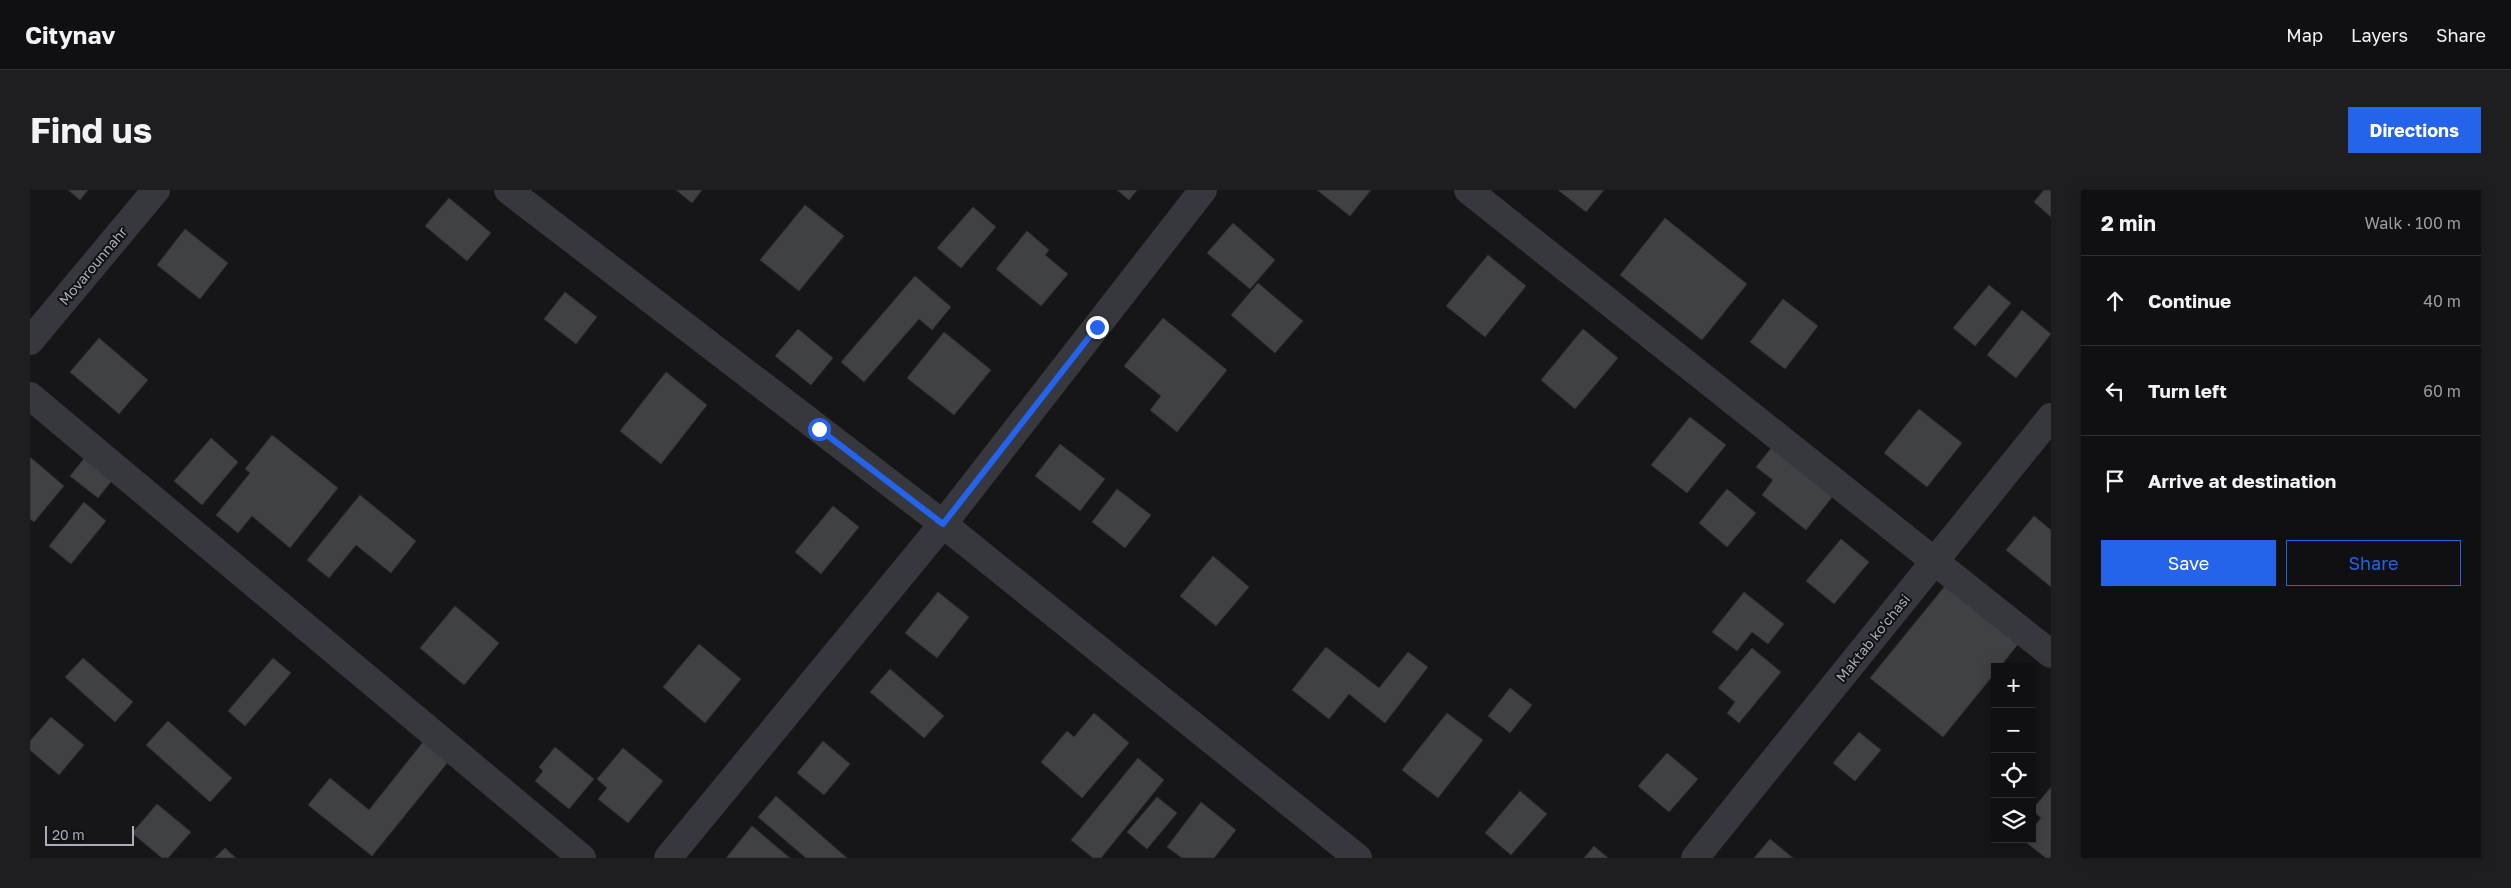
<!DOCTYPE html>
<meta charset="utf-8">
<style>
:root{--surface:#101012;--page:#1e1e20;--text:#f1f3f6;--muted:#9c9d9f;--line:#303032;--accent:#2563eb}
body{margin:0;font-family:"Golos Text",sans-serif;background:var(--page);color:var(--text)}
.controls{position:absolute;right:15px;bottom:15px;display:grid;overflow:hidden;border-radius:0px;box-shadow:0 2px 12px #0003}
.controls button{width:45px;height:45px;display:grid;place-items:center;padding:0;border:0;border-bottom:1px solid var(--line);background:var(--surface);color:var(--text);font:25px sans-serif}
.scale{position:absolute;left:15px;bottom:12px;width:89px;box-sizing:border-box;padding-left:5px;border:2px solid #a8adb8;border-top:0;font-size:14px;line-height:18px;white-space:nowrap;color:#a8adb8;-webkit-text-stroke:4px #111113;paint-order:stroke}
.stop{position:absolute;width:15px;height:15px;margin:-11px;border:4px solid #2563eb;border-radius:50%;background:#fff}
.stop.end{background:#2563eb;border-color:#fff;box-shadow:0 1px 5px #0008}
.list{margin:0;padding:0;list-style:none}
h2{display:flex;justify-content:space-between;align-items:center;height:65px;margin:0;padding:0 20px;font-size:21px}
h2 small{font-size:16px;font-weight:400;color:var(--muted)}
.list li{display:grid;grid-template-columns:32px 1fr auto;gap:15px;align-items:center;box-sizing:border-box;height:90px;padding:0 20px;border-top:1px solid var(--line)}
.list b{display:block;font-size:19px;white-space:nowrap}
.list em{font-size:16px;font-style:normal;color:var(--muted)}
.actions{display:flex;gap:10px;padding:15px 20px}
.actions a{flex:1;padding:11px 0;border:1px solid var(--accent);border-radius:0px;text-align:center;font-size:18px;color:var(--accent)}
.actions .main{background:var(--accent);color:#fff}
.icon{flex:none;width:28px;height:28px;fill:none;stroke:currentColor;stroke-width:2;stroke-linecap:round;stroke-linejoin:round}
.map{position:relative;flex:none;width:2021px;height:668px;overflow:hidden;border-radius:0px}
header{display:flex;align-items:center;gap:30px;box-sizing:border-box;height:70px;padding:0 25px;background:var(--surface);border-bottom:1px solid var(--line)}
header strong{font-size:24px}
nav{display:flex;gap:28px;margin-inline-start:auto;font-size:18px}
.intro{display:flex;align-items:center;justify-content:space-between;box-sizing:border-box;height:120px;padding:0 30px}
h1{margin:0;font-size:35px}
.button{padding:12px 22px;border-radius:0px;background:var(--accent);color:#fff;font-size:18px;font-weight:700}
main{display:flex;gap:30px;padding:0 30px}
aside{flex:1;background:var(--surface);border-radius:0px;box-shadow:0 2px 12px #0003}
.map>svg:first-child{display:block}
.building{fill:#404145;stroke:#303034}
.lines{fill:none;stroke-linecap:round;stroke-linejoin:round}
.minor{stroke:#37383d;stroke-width:28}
.route{stroke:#2563eb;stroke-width:6}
.labels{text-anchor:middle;stroke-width:4;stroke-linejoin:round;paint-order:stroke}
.street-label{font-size:14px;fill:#a8adb8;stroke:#111113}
</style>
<header>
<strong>Citynav</strong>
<nav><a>Map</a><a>Layers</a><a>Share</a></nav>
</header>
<div class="intro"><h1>Find us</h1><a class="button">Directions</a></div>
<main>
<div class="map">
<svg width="2021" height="668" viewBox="0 0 2021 668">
<rect width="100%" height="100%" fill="#161618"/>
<path class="building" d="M38 0H58L50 10Z
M646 0H672L662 13Z
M1087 0H1107L1099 10Z
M1287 0H1341L1320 26Z
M1528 0H1574L1556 22Z
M2014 0H2021V27L2004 12Z
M419 8 461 43 437 71 395 36Z
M775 15 814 46 769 101 730 70Z
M943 17 966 37 931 78 907 58Z
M1635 28 1717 94 1672 150 1590 85Z
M1203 33 1245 70 1220 99 1177 63Z
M155 39 198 73 170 109 127 75Z
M997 41 1019 60 1015 65 1038 84 1011 116 966 79Z
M1458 65 1496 96 1455 147 1416 116Z
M885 86 921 117 902 140 889 129 834 192 811 172Z
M1228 93 1273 131 1245 163 1201 125Z
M1959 95 1981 113 1945 156 1923 138Z
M535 102 567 127 546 154 514 129Z
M1753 109 1788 136 1755 179 1720 152Z
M1992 120 2021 144 1986 188 1957 165Z
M1133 128 1197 180 1147 242 1120 220 1131 206 1094 176Z
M768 139 803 168 781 195 745 166Z
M1553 139 1588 168 1545 219 1511 190Z
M914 142 961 180 924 225 877 188Z
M69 148 118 190 89 224 40 182Z
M636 182 677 215 631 274 590 241Z
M1889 219 1932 253 1897 297 1854 263Z
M1660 227 1696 255 1657 303 1621 275Z
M242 245 308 298 260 358 222 326 208 343 186 325 220 283 215 279Z
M181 248 208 272 172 315 144 291Z
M1030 254 1075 289 1050 321 1005 286Z
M1742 257 1803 306 1776 340 1732 305 1743 290 1726 277Z
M56 266 84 288 68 308 40 286Z
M0 267 34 296 4 332 0 329Z
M1087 299 1121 325 1095 358 1062 332Z
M1697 299 1726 323 1697 357 1669 333Z
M330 305 386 351 361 383 326 355 299 388 277 370Z
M54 312 76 331 41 374 19 356Z
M803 316 829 337 791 384 765 362Z
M2004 326 2021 340V397L1976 360Z
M1811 349 1839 372 1804 414 1776 391Z
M1183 366 1219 397 1186 436 1150 406Z
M1915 396 1988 454 1970 477H1965V483L1913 547 1840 488Z
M908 402 939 427 907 468 875 443Z
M1714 402 1754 434 1738 454 1722 442 1707 461 1682 442Z
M425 416 469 453 434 495 390 458Z
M669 454 711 489 675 533 633 497Z
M1296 457 1349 498 1378 462 1398 477 1355 533 1319 504 1299 529 1262 500Z
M1722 458 1751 482 1709 533 1697 523 1705 512 1688 498Z
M53 468 103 512 85 532 35 487Z
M243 468 261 483 215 536 198 521Z
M860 479 914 526 894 548 840 502Z
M1480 498 1502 515 1480 543 1458 526Z
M1064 523 1099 553 1052 608 1011 572 1037 541 1044 547Z
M1417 523 1453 550 1408 608 1372 580Z
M21 527 54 555 29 585 0 560V551Z
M138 531 202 588 180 612 116 555Z
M1829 542 1851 560 1825 591 1803 573Z
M793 551 820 574 794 605 767 583Z
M393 552 418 572 342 666 278 615 300 588 339 620Z
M525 557 564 589 539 619 505 591 513 581 509 577Z
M593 558 633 591 598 633 568 609 577 598 567 589Z
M1637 563 1668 589 1639 622 1608 596Z
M1108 568 1134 590 1071 668H1063L1041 650Z
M2021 597V668H2016L1993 650 2002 649V639L2011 628 2002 620Z
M1490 601 1517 624 1481 665 1455 643Z
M746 606 817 668H776L728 627Z
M1127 607 1147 623 1117 659 1097 642Z
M1171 612 1206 640 1184 668H1152L1137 657Z
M127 614 161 642 138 668H132L102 643Z
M722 636 760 668H696Z
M1740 649 1763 668H1724Z
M1564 656 1578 668H1554Z
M195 658 206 668H185Z"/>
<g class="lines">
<path class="minor" d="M478 0 913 334 1328 668
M1438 0 2021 464
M0 151 126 0
M0 206 552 668
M638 668 913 334 1173 0
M1665 668 2021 227"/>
</g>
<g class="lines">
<path class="route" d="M789 239 913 334 1067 137"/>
</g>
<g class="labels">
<g class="street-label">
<text transform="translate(63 76) rotate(-50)" y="5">Movarounnahr</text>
<text transform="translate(1843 448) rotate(-51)" y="5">Maktab ko'chasi</text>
</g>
</g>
</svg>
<div class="controls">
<button>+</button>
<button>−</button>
<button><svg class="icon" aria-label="locate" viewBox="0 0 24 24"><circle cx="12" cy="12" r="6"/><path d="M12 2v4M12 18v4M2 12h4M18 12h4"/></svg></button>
<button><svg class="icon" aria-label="layers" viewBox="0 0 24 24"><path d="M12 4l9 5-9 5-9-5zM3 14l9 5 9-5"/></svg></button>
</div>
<div class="scale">20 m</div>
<div class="stop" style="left:789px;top:239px"></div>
<div class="stop end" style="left:1067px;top:137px"></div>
</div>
<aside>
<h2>2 min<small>Walk · 100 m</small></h2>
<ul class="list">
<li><svg class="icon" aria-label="ahead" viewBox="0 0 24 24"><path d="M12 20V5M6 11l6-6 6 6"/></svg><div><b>Continue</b></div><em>40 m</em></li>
<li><svg class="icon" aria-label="left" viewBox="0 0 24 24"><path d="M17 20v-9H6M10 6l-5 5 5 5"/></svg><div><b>Turn left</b></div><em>60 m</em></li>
<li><svg class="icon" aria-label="arrive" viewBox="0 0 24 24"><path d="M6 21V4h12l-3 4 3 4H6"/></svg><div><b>Arrive at destination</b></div></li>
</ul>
<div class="actions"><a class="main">Save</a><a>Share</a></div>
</aside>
</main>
